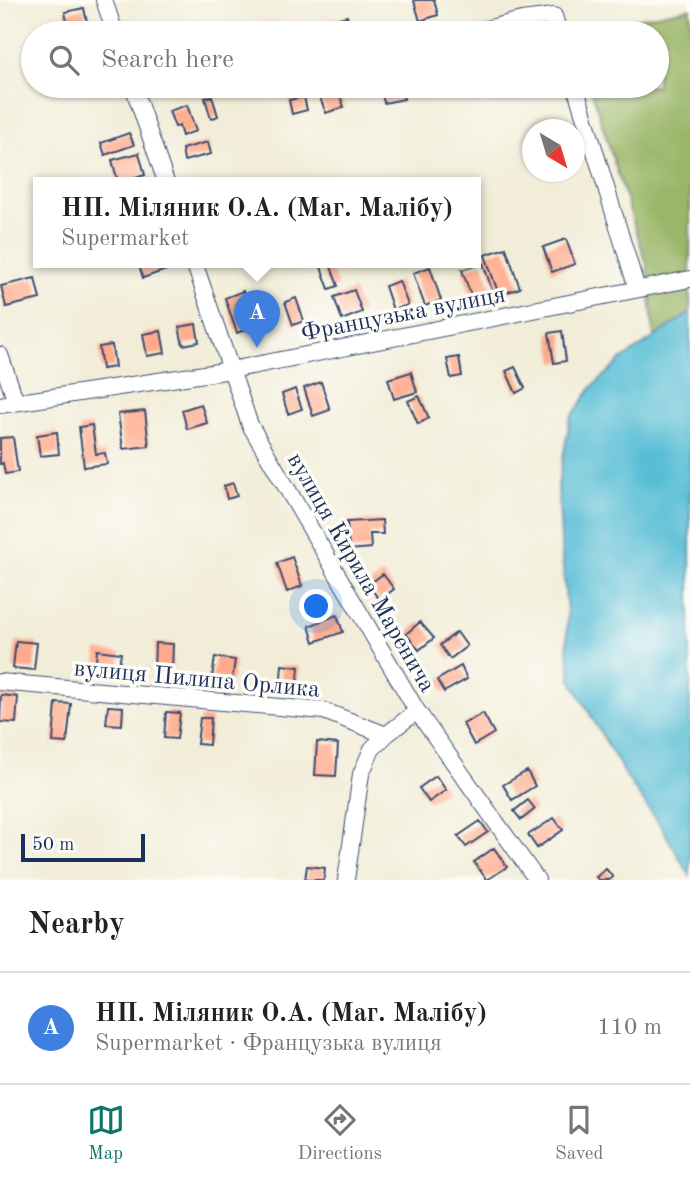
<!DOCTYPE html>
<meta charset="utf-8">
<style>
:root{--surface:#fff;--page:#f2f2f2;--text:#222;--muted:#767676;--line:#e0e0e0;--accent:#0f766e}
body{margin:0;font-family:"Old Standard TT",serif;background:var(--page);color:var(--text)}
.compass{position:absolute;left:522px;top:119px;width:63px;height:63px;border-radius:50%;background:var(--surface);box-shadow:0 2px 5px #0004;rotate:142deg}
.scale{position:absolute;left:21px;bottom:18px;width:124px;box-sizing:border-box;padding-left:7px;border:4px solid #1b2f5e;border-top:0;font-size:19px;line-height:24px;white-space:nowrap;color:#1b2f5e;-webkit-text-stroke:5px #fdfcf7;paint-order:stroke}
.you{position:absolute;left:317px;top:607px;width:24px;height:24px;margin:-18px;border:5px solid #fff;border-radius:50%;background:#1a73e8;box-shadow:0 0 0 10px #1a73e833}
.badge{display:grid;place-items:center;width:46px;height:46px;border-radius:50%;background:var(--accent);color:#fff;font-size:23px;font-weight:700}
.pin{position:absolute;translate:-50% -58px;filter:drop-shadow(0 2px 4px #0008)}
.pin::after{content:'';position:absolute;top:37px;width:24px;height:21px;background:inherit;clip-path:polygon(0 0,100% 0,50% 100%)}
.popup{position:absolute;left:33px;top:177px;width:448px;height:91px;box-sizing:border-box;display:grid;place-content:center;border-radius:0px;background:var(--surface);filter:drop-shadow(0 2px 5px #0005);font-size:23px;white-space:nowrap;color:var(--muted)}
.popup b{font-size:26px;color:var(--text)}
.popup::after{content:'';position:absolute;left:50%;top:100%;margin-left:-14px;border:14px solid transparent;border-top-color:var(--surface)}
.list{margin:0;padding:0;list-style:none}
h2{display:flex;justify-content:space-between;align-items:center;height:91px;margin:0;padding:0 28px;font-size:30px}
h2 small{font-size:23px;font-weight:400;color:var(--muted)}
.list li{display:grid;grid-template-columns:46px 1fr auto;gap:21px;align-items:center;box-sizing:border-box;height:112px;padding:0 28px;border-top:2px solid var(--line)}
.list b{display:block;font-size:26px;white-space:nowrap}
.list p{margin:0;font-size:23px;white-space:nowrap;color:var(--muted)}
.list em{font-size:23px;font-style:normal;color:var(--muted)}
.icon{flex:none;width:38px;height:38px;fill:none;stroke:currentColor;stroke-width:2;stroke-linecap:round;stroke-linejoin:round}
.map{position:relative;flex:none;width:690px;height:880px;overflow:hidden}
.search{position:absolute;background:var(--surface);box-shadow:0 2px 5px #0004;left:21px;right:21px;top:21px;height:77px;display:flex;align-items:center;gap:18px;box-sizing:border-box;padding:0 24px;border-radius:38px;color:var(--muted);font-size:26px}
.sheet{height:203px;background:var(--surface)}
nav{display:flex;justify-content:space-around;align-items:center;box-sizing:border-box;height:98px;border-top:2px solid var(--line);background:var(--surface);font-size:19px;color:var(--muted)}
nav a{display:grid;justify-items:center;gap:4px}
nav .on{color:var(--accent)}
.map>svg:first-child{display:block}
.forest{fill:#9ab668;stroke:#5a7263;stroke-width:2}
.water{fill:#58bed6;stroke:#3a769a;stroke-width:2}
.building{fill:#ffaa8b}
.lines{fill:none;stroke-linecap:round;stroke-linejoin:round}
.minor-casing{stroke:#3b4c70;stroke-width:18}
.minor{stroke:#fff;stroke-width:16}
.labels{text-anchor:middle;stroke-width:7;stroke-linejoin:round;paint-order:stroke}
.street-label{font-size:24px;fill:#1b2f5e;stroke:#fdfcf7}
</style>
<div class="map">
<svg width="690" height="880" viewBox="0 0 690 880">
<rect width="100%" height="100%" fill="#fdfcf7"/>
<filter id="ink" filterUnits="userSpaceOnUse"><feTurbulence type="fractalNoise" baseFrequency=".0143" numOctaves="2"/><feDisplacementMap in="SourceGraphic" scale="14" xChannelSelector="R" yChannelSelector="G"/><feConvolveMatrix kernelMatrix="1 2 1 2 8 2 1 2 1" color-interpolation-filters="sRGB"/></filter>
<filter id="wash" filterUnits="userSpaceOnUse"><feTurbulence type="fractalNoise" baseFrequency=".00686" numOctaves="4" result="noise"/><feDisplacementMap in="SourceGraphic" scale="28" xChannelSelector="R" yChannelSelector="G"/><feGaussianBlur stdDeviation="1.57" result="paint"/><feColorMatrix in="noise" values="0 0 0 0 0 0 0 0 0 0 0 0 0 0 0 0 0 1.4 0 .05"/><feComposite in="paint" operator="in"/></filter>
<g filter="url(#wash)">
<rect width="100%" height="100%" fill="#f2edd8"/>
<path class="forest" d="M690 8V313L654 337 647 265 590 86H657V33H573L572 32Z"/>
<path class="water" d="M690 313V876L662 828 628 779 596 725 571 680 567 643V611L562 558 558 485 570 419 593 386 621 360Z"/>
<g id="blocks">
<path class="building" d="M417 0H434L438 15 420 21 414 1Z
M84 8 88 27 69 32 65 12Z
M347 16 352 33H326L323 23Z
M380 86H401L404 99 384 103Z
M337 88 344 107 326 113 319 95Z
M212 96 218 116 211 119 205 98Z
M304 97 307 110 292 114 289 100Z
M187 105 196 131 182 136 179 126 175 127 169 111Z
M129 133 134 145 105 155 101 143Z
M208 142 211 154 184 161 182 149Z
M139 153 145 175 135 178 136 182H118L112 160Z
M566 239 575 264 552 272 543 247Z
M506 248 520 288 499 295 485 255Z
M138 262H173L175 267 143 278Z
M483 263 492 290 472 298 462 270Z
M330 264 338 286 329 289 321 267Z
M430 267 441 300 425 306 413 273Z
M35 278 40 299 6 307 1 286Z
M399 281 408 305 393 310 385 286Z
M354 290 362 312 342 320 334 297Z
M243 291 256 326 237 333 225 298Z
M296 298 304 321 293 325 285 302Z
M196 324 199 342 183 345 179 327Z
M161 331 165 353 147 356 143 334Z
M562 331 566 361 554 363 549 333Z
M112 345 115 367 102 369 99 347Z
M459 357 462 376 451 378 447 359Z
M515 367 525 388 516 393 506 371Z
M411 372 417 392 394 399 388 379Z
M321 382 330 410 313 416 304 388Z
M295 389 302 409 288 414 282 394Z
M419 396 429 418 418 424 408 401Z
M201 404 207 423 187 429 182 410Z
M145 411 149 446 123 449 118 414Z
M92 425 96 454 105 453 107 464 84 467 79 427Z
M57 432 59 454 40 456 37 435Z
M13 437 18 472 5 474 3 463 0 464V438Z
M233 483 237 496 227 499 224 486Z
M382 520 383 534H370L371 548 349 550 347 522Z
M292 557 302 586 287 592 277 563Z
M383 574 394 589 380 600 368 585Z
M337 615 343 632 314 642 309 626Z
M420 622 434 638 419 650 406 634Z
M457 632 467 646 450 659 440 645Z
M16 641 37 643 34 670 13 668Z
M155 643 173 644 172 671 154 670Z
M97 650 121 653 118 673 95 670Z
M215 657 235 660 232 681 212 678Z
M282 665 299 667 297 691 280 689Z
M461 666 467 679 444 692 437 680Z
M1 695 18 697 16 723 0 722Z
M56 703 71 704 67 743 53 742Z
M108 706 123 707 122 725 106 724Z
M166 712 180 713 177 739 164 738Z
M483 713 494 733 474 745 463 724Z
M200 718H211L209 745 197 744Z
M317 742 338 744 336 776 315 775Z
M527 771 535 786 512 800 503 785Z
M436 776 446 790 429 802 419 788Z
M528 800 535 809 521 820 514 811Z
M554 818 563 830 537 848 528 835Z
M480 821 488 832 466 847 458 836Z
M494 848 507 867 487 880 474 862Z
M307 866 325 868 324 880H305Z
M606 869 613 877 609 880H599L596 877Z"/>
</g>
</g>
<g filter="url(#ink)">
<use href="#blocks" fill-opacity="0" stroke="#3b4c70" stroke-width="2"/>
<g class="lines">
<g class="minor-casing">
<path id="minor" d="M104 0 115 33
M470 33 522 20 554 16 559 33
M133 86 166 182
M575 86 637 289
M194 262 250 425 417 711 537 880
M0 355 16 402
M0 405 231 370 690 279
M0 682 324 711 386 735
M346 880 361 774 372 749 386 735 417 711"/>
</g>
<use href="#minor" class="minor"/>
</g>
</g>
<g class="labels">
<g class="street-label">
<text transform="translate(403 313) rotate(-11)" y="8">Французька вулиця</text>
<text transform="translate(362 572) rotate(60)" y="8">вулиця Кирила Маренича</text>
<text transform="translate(197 678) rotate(5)" y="8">вулиця Пилипа Орлика</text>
</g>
</g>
</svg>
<svg class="compass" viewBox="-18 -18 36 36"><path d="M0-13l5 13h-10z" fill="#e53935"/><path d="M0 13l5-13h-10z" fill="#767676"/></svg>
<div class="scale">50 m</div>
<div class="you"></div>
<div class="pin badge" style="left:257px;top:348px;background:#3f7fe0">A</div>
<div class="popup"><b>НП. Міляник О.А. (Маг. Малібу)</b>Supermarket</div>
<div class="search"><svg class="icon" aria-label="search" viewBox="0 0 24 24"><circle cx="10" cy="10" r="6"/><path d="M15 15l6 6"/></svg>Search here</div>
</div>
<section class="sheet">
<h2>Nearby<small></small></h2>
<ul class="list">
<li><span class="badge" style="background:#3f7fe0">A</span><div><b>НП. Міляник О.А. (Маг. Малібу)</b><p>Supermarket · Французька вулиця</p></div><em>110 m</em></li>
</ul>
</section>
<nav>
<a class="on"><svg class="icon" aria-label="map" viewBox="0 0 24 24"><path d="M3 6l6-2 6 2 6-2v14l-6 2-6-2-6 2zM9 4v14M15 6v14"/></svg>Map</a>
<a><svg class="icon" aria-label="directions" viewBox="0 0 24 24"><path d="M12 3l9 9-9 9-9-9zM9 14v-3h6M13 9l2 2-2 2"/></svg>Directions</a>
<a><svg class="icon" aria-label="saved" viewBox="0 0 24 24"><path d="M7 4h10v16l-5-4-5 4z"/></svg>Saved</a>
</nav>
